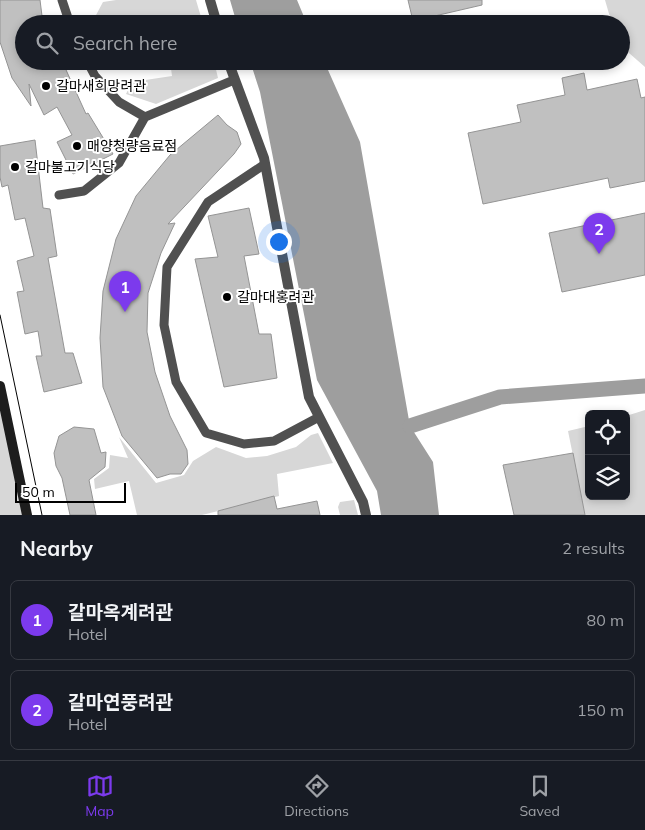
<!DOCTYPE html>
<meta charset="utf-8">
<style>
:root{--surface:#171b24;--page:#20242c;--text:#f1f3f6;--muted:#9ea1a6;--line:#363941;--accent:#7c3aed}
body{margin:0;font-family:Mulish,"Noto Sans KR",sans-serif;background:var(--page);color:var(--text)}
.controls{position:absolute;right:15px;bottom:15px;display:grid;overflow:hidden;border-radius:8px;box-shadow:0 2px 8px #0003}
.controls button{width:45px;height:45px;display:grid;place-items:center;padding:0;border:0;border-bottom:1px solid var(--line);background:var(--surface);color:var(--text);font:25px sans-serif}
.scale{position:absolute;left:15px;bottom:12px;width:111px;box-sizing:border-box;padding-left:5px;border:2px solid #000;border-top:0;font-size:14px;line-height:18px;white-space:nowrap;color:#000;-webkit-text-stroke:4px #fff;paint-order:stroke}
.you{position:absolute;left:278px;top:241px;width:18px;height:18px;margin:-12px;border:4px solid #fff;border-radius:50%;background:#1a73e8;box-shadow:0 0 0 8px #1a73e833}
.badge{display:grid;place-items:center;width:32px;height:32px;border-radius:50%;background:var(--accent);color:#fff;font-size:16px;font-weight:700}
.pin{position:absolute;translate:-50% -41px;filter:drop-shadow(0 1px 2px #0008)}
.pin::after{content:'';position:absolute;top:26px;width:18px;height:15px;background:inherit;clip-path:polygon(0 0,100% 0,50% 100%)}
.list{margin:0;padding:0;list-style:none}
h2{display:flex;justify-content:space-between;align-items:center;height:65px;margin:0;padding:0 20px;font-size:21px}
h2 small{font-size:16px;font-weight:400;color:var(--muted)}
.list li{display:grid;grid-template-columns:32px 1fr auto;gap:15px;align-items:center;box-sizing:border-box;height:80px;margin:0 10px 10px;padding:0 10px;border:1px solid var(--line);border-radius:8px}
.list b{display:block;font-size:19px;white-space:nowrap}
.list p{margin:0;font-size:16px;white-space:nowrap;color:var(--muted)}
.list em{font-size:16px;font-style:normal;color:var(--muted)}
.icon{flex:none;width:28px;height:28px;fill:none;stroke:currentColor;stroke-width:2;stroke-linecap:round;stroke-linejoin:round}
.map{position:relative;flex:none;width:645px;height:515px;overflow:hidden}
.search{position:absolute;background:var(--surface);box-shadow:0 2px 8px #0003;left:15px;right:15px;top:15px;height:55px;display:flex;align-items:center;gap:12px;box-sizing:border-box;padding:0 18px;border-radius:28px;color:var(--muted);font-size:19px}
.sheet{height:245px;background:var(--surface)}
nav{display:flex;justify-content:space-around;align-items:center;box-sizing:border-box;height:70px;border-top:1px solid var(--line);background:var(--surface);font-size:14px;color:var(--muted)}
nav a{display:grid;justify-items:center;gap:2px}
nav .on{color:var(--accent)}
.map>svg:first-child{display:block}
.green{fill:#d7d7d7}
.water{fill:#9e9e9e}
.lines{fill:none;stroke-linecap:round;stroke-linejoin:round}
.canal{stroke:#9e9e9e;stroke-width:15}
.building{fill:#c0c0c0;stroke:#949494}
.lane{stroke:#505050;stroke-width:9}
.street{stroke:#505050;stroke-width:10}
.secondary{stroke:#1d1d1d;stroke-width:10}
.tram{stroke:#000;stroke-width:1}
.poi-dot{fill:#000;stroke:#fff;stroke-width:2}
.labels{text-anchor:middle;stroke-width:4;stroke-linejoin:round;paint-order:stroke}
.poi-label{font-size:14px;fill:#000;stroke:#fff;text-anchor:start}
</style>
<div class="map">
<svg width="645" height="515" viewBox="0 0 645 515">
<rect width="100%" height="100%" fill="#fff"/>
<path class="green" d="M116 0H196L203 24H150L149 19 113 24H97L95 17 103 2Z
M605 0H645V67L621 46V24H612Z
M170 61H214L218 78 156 104 126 94 132 82 172 76Z
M0 386 27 515H0Z
M645 410V515H585L568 431 589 426V496H626V416Z
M318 433 333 463 277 474 279 496 202 515H137L129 481 95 489 94 479 109 468 110 455 128 458 119 437 156 483 184 475 193 461 216 447 246 458 267 456 296 447 311 435Z
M354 500 358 515H340L338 507 340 502Z"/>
<path class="water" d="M230 0H297L307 24H237Z
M250 61H324L360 142 410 426 433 462 439 515H381L377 491 317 380 260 92Z"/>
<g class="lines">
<path class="canal" d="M410 426 500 397 645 386"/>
</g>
<path class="building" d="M0 0H40L43 24H24V61H62L86 114 88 113 113 154 73 174 57 142 72 135 57 107 44 115 29 84 31 106 12 78 0 42Z
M408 0H482V5L413 21Z
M584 73 587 90 637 79 641 98 645 97V181L610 188 608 178 483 204 468 133 521 122 517 105 565 95 562 78Z
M218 115 227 125 237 132 241 144 234 154 168 224 175 223 161 253 148 293 147 332 155 372 170 416 187 450 188 464 181 474H170L157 478 122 436 103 387 100 338 103 291 116 239 136 196 170 155Z
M35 140 43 208 50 209 57 256 48 258 65 353H73L82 383 44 392 36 356H42L38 331 25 334 17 292 24 291 17 261 34 256 25 218 15 220 8 185 2 187 0 177V146Z
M249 208 259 254 244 256 259 334H271L277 378 224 387 195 259 218 257 208 216Z
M645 213V275L562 292 549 233Z
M74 427 94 429 101 453 106 452 105 467 89 480 96 515H70L62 478 56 466 54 453 59 436Z
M573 453 585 515H514L503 465Z
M274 496 277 509 317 501 320 515H218V511Z"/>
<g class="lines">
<path class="lane" d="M62 0 70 24
M87 61 95 76 119 102 145 117
M265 164 208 202 167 267 164 325 176 382 206 433 244 444 274 441 319 417
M59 195 84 191 119 163 145 117 234 80"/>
<path class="street" d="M210 0 217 24
M228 61 264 158 309 397 363 502 366 515"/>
<path class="secondary" d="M0 386 27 515"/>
<path class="tram" d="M0 315 42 515"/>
</g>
<g class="poi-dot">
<circle cx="46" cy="86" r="5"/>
<circle cx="77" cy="146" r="5"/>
<circle cx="15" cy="167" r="5"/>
<circle cx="227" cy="297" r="5"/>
</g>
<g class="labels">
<g class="poi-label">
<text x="56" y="91">갈마새희망려관</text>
<text x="87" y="151">매양청량음료점</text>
<text x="25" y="172">갈마불고기식당</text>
<text x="237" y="302">갈마대홍려관</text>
</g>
</g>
</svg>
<div class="controls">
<button><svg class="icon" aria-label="locate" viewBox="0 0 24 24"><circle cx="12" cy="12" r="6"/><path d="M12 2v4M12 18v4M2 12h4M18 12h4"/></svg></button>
<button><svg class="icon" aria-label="layers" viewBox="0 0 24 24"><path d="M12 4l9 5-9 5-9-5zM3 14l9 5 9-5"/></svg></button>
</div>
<div class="scale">50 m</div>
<div class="you"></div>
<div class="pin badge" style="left:125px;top:312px">1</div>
<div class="pin badge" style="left:599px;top:254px">2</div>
<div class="search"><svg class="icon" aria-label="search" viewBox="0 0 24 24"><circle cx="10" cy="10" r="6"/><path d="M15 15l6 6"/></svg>Search here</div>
</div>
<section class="sheet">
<h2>Nearby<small>2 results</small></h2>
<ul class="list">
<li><span class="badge">1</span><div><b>갈마옥계려관</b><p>Hotel</p></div><em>80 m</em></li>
<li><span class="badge">2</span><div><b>갈마연풍려관</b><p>Hotel</p></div><em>150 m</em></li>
</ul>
</section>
<nav>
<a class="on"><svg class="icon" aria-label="map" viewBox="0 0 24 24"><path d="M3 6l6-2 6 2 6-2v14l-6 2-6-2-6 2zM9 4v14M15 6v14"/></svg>Map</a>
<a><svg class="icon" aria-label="directions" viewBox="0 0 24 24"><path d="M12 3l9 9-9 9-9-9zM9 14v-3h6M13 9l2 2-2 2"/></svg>Directions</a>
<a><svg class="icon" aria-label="saved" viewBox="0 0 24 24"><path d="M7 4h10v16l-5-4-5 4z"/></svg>Saved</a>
</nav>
